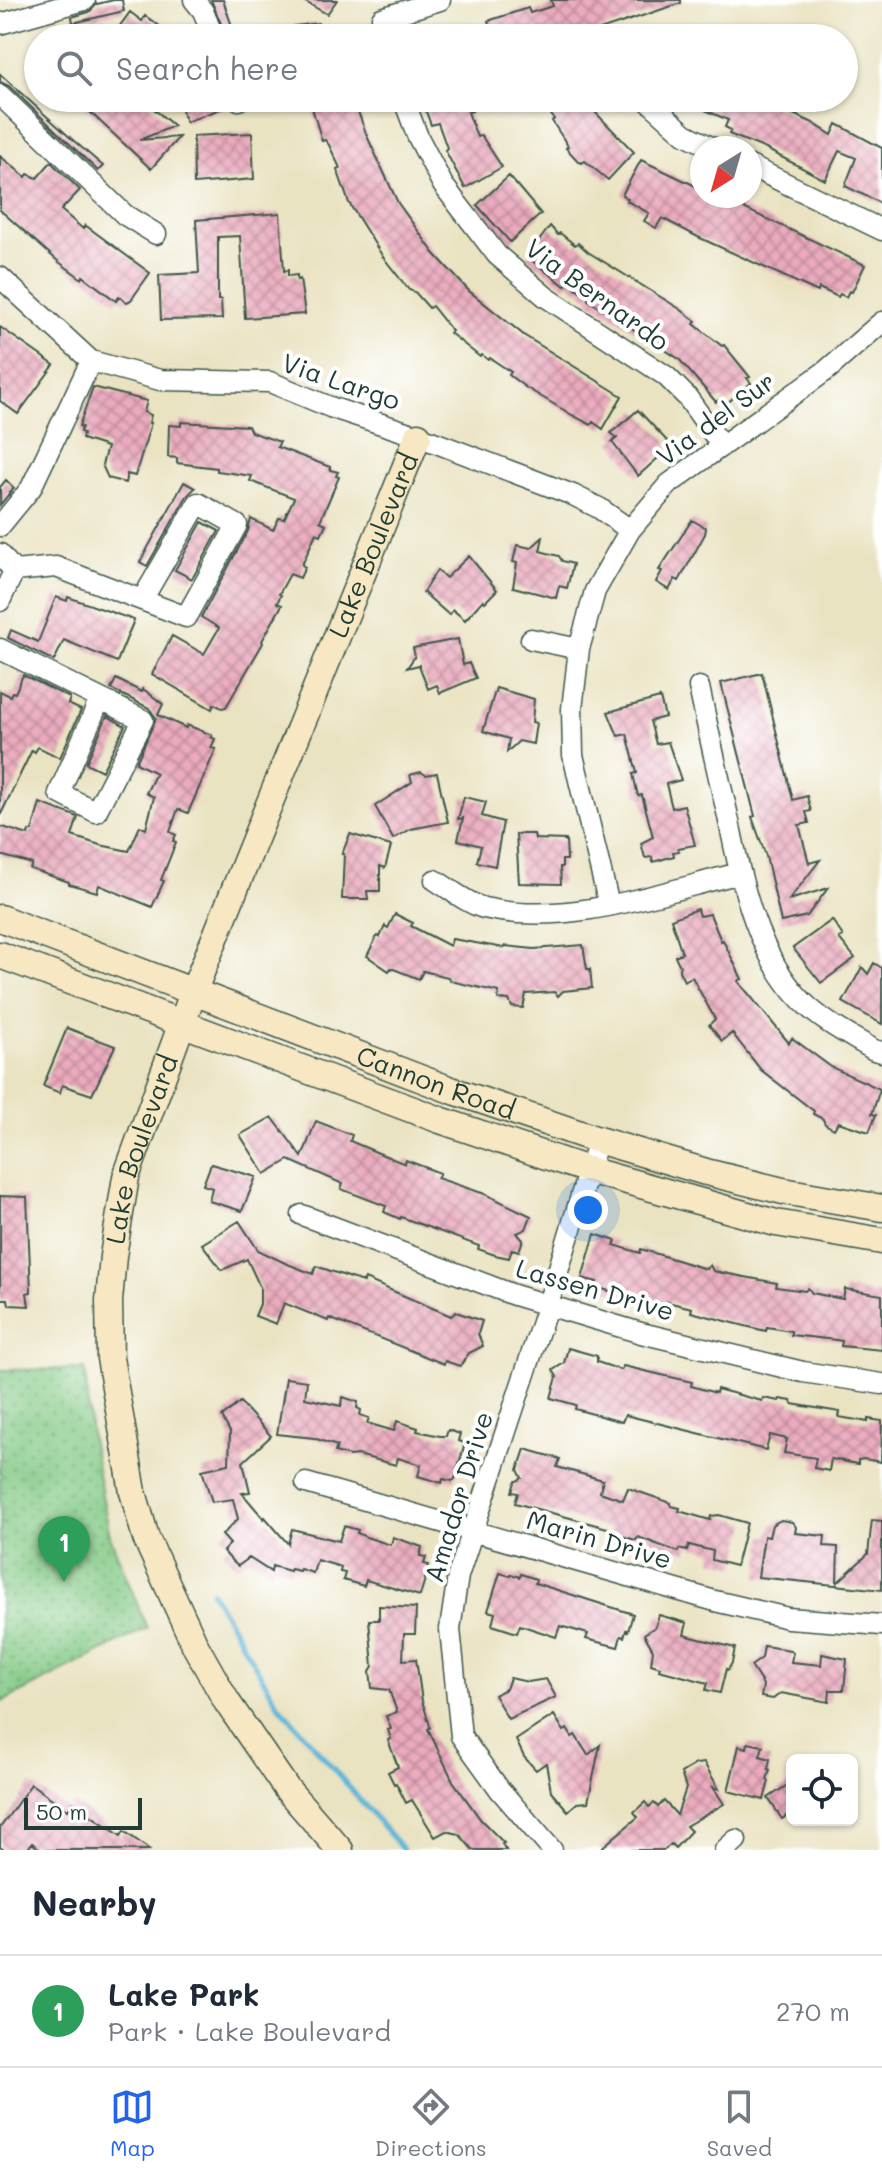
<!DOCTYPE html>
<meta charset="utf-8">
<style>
:root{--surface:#fff;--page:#f6f6f7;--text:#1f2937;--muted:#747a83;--line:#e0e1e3;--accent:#2563eb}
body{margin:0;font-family:Mali,sans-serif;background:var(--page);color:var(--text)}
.controls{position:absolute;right:24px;bottom:24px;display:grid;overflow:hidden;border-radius:12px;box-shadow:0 2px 6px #0004}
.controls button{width:72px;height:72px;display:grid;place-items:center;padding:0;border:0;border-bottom:2px solid var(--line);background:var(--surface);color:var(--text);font:40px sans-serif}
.compass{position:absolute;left:690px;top:136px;width:72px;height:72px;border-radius:50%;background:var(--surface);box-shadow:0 2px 6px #0004;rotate:217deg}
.scale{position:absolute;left:24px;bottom:20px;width:118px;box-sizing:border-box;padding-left:8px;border:4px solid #1f3d34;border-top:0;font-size:22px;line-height:28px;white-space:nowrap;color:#1f3d34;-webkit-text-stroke:6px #fff;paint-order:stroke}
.you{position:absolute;left:588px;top:1210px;width:28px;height:28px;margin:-20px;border:6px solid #fff;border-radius:50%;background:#1a73e8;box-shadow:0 0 0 12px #1a73e833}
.badge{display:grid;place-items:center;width:52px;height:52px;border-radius:50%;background:var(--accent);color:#fff;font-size:26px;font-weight:700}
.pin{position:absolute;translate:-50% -66px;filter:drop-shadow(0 2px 4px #0008)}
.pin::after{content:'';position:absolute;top:42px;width:28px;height:24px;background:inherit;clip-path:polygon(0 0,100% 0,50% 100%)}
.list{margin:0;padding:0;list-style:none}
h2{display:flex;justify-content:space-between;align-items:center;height:104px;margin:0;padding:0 32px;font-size:34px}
h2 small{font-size:26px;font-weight:400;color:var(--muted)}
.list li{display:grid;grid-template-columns:52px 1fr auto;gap:24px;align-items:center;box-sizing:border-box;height:112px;padding:0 32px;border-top:2px solid var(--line)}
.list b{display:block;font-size:30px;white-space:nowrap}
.list p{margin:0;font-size:26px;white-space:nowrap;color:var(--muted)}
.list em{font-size:26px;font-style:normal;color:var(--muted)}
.icon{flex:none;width:44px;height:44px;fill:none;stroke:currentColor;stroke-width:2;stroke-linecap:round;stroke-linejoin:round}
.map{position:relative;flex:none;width:882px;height:1850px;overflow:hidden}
.search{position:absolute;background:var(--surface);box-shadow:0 2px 6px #0004;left:24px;right:24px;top:24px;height:88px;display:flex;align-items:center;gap:20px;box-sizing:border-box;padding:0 28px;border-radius:44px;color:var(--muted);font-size:30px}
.sheet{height:216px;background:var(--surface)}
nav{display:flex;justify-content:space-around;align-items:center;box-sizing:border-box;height:112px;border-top:2px solid var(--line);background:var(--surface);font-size:22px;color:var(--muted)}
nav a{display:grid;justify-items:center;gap:4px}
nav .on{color:var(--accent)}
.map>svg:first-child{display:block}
.grass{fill:url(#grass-dots);stroke:#50835c;stroke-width:2}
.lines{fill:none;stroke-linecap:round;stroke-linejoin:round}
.stream{stroke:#5cb6d9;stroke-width:5}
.building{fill:url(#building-cross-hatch)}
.street-casing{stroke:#3d5649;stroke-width:23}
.secondary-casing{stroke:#3d5649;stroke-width:29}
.street{stroke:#fff;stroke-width:20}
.secondary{stroke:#f7e8c3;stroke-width:26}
.labels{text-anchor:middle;stroke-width:8;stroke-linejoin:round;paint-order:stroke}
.street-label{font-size:26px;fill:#1f3d34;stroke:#fff}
</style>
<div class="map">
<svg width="882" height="1850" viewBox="0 0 882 1850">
<defs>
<pattern id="grass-dots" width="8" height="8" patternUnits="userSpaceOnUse" patternTransform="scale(2)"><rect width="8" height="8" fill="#82c984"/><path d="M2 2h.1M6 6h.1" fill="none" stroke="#6aa46d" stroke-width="1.8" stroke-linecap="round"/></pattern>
<pattern id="building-cross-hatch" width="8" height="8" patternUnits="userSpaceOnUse" patternTransform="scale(2)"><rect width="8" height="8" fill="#ebabbe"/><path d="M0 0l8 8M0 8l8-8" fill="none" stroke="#be8c9b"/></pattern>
</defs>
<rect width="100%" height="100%" fill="#fff"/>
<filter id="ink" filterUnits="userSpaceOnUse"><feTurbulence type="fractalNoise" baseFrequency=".0125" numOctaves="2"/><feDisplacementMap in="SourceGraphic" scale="16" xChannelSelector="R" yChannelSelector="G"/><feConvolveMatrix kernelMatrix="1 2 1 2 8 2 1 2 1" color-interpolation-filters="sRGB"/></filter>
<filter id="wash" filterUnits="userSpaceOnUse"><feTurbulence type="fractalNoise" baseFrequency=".006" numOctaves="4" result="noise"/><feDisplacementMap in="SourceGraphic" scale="32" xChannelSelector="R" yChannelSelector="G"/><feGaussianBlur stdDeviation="1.8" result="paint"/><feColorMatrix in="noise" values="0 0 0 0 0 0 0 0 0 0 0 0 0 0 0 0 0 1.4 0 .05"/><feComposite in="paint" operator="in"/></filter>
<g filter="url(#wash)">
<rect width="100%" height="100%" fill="#eae3c2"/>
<path class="grass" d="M85 1369 91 1438 110 1536 147 1628 0 1703V1370Z"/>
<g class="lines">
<path class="stream" d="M211 1591 278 1704 403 1850"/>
</g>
<g id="blocks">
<path class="building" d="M114 0H122L124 11 73 23 72 17 89 12 97 4Z
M211 0H223L236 38H227Z
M302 0H337L327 14Z
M551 0H681V3L576 38H494L488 21 528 8 530 13 553 6Z
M130 12 142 21 145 16 177 38H111Z
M318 23 320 38H295L294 26Z
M0 74 74 141 103 166 98 171 9 86 0 82Z
M75 98H141L174 126 139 140 179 137 151 169Z
M178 98H225L228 106 186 122Z
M309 98H353L367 136 398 203 434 253 469 291 525 336 622 396 603 429 593 422 591 425 572 415 525 387 509 375 511 372 490 358 488 360 482 355 480 357 450 333 452 331 432 306 429 308 415 292 409 290 383 257 349 203 337 169 340 168 329 145 325 140 322 141Z
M421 98H466L472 111 468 112 477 137 481 135 502 167 465 188 445 150 447 148 438 123 431 125Z
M571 98H589L597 109 594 111 634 152 608 180 585 161 582 163 578 161 566 148 568 146 552 121 554 119 550 113Z
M711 98H757L811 122 832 135 837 124 882 148V204L845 186 856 158 839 151 825 180 766 149 729 134 731 130 725 127 728 120 705 110Z
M252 133 254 179 194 184 193 136Z
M0 156 26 177 28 174 37 178 51 162 80 190 61 210 83 229 85 225 150 273 131 300 127 302 119 297 116 301 83 276 82 279 59 262 0 210Z
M641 160 702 189V196H718L865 265 852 292 849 291 846 297 840 294 838 297 819 288 818 292 698 237 662 218 656 228 644 221 649 213 627 201 628 199 622 195Z
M509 176 541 214 510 242 477 205Z
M280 213 284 271 288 270V276L297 275V280L300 279 305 314 245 318 240 236 218 237V300H221L222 319 161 320 159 275 199 273 196 220Z
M550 226 558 235 560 233 575 245 578 243 588 252 680 309 696 321 694 324 722 346 724 345 750 377 747 378 751 383 726 404 721 398 716 402 679 359 588 300 589 298 568 282 565 286 527 257Z
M0 327 54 365 18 414 0 401Z
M93 387 147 401 144 412 151 415 149 423H151L135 476 127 474 125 483 108 478 102 465 107 447 82 439 83 433 80 432 82 427 79 426Z
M638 410 668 442 665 444 669 448 638 476 612 442 617 438 611 433Z
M181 422 248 426 251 432 280 442 277 447 330 467V470L338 472 336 476 339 477 320 521 326 524 321 535 316 533 302 565 305 567 300 578 290 574 279 594 281 595 277 603 282 605 262 641 263 643 226 707 222 708 214 704 212 709 152 674 172 636 204 654 219 628 201 617 248 531 251 519 273 530 279 518 284 519 294 498 250 481 252 476 217 471V468L177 463V458L168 457 169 425 181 426Z
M6 480 14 488 0 505V487Z
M184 482 195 488 187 496 147 566 140 562Z
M692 520 706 528 705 534 679 581 675 579 669 590 656 582 662 571 659 570Z
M202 522 219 531 192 579 175 570Z
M543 537 540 551 559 556 562 561 573 564 567 588 559 586 556 598 513 587 517 563 513 562 517 545 531 548Z
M469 556 497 590 485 602 483 600 465 620 453 610 449 615 423 592 437 570 446 578Z
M56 597 67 601 68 597 134 620 117 662 64 640 54 661 8 638 11 630 38 642Z
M458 639 463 665 469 663 476 678 440 693 437 685 428 689 419 665 407 668 415 656 413 648Z
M762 673 793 800 807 796 811 811 806 812 809 823 799 825 809 863 820 860 789 900 828 888 807 916 781 922 766 856 752 817 755 816 721 683Z
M23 675 70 698 68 704 81 710 60 758 38 747 35 752 32 750 0 816V691L10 696 12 692 15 693Z
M116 679 142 692 143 689 163 704 158 715 186 728 187 725 212 735 211 737 215 739 211 748 216 749 188 813 178 809 170 832 176 835 173 841 176 842 161 880 164 881 152 907 99 885 97 892 69 884V882L30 869 32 864 0 855V826L28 835 29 831H32L40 803 78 817 72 836 100 845 129 851 140 826 146 829 154 797 146 793 156 773 136 763 156 718 149 708 111 689Z
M496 688 534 699 532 722 536 723 533 744 519 741 507 752 509 739 483 731Z
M660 698 665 717 650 721 656 744 668 742 681 780 666 784 672 808 684 805 695 845 678 848 679 851 673 852 674 856 653 862 652 857 645 858 641 843 653 837 642 795 638 796 633 774 637 773 627 734 618 736 608 712Z
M107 716 125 726 102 771 86 763Z
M421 772 426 775 437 773 448 822 411 829 393 839 375 806 412 782 410 775Z
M464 797 486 802 482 816 503 822 495 866 477 862 481 846 458 840 463 818 458 819Z
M350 834 391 846 385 868 380 866V891H367L368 899H342L344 854H342Z
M516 834H534L535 839 566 840 567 860H562V867H560L561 884 519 883Z
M697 909 699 916 710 914 721 941 723 940 742 979 738 981 789 1043 792 1038 831 1067 880 1089 872 1114 876 1115 869 1132 838 1122 834 1129 825 1124 823 1119 813 1114 814 1111 761 1070 732 1033 722 1041 709 1025 715 1019 692 977 684 981 679 971 680 966 675 956 682 953 671 919Z
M395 914 413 923 411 926 450 946 452 939 504 948 505 946 534 949 583 945 587 969H590L592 988 563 991 558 996 554 992 526 994 523 1008 512 1007 509 1000 498 999 499 992 450 981 448 977 423 971 419 979 391 968 389 971 367 956 377 936 380 937 385 926 388 928Z
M832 920 843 936 839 938 855 958 821 983 793 948Z
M874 963 882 968V1024L843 1002 862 967 868 974Z
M67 1028 115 1046 92 1095 62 1085 60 1093 43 1086Z
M272 1117 302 1157 316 1121 352 1135 350 1141 376 1152 405 1164 406 1160 440 1173 437 1178 485 1194 531 1216 526 1229 517 1233 523 1240 519 1251 512 1249 509 1258 495 1255 478 1249 479 1246 401 1217 400 1219 384 1212 386 1206 341 1189 343 1184 289 1160 265 1174 240 1135Z
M211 1164 256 1177 242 1211 209 1201 212 1188 203 1185Z
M0 1196 27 1197 31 1292 27 1293 29 1306 9 1305 8 1299H0Z
M239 1221 258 1250 285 1263 313 1274 316 1266 357 1280 364 1282 365 1279 451 1316 456 1312 482 1321 478 1334 483 1346 469 1353 460 1366 445 1361 444 1364 329 1318 328 1321 284 1303 276 1324 255 1316 260 1304V1287L247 1259 222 1270 202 1244Z
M595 1234 616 1241 614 1245 640 1253 641 1249 706 1269 710 1265 713 1271 777 1283 776 1287 805 1291 808 1288 812 1293 843 1299 845 1289 882 1295V1350L841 1346 842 1341 836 1340 791 1335V1331L767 1327 766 1331 749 1327 691 1312 692 1308 667 1302 666 1307 595 1287 597 1282 582 1278Z
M568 1348 597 1356V1362L621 1370 623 1366 692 1382 691 1386 716 1393 717 1389 762 1401 763 1398 779 1401 780 1399 791 1401 792 1404 840 1412 839 1417 868 1422V1419L882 1421 881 1462 864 1459 858 1460V1464L831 1459 829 1471 814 1468 816 1458 784 1453 787 1439 770 1435 766 1450 625 1415 622 1422 575 1409 576 1405 551 1398 557 1377 553 1370 564 1363Z
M286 1378 307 1381 305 1398 341 1406 343 1397 358 1402 357 1408 361 1410 360 1415 369 1418 367 1423 394 1431 397 1421 418 1428 417 1431 440 1436H446L448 1430 460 1434 458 1441 465 1443 455 1479 452 1481 443 1479 442 1483 418 1476 421 1465 398 1458 396 1465 358 1455 349 1456 335 1452 337 1446 314 1438 277 1434Z
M240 1402 271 1436 243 1462 250 1492 242 1493 264 1519 265 1517 288 1544 292 1529 339 1541 344 1526 358 1530 357 1533 366 1537 391 1545 393 1537 422 1547 420 1556 426 1557 424 1564 429 1565 420 1596 366 1580 364 1586 343 1580 345 1573 340 1572 341 1567 317 1560 313 1573 300 1569 299 1571 291 1569 290 1571 272 1566 271 1572 249 1558 238 1566 233 1562 223 1551 230 1544 222 1535 238 1519 233 1499 212 1502 202 1470 229 1464 230 1432 222 1417Z
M525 1449 560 1459 557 1467 603 1480 600 1492 623 1500 628 1488 671 1503V1506L680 1508 679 1511 710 1520 711 1516 719 1515 747 1523 736 1566 712 1560 713 1551 689 1545 687 1551 679 1549 678 1552 638 1537 636 1540 610 1533 611 1529 515 1503 518 1493 512 1492 515 1482 522 1478 518 1470Z
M781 1520 792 1522 796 1527 795 1533 825 1536 824 1546 838 1547 837 1583 868 1554 872 1520 882 1521V1590L758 1577 764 1536 769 1537 772 1525Z
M500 1573 510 1576 511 1574 520 1577 521 1574 536 1579 535 1583 633 1614 628 1631 626 1630 624 1637 621 1636 618 1647 586 1639 588 1634 560 1626 556 1637 520 1625 517 1633 492 1625 495 1613 488 1611Z
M379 1606 416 1608 415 1634H404L403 1660 416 1659 422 1701 429 1722 430 1728 428 1729 453 1781 481 1820 504 1843 502 1844 506 1850H473L459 1834 446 1831 435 1837 412 1800 406 1803 396 1783 394 1784 388 1772 398 1767 388 1740 391 1739 388 1730 391 1729 386 1716 397 1712 389 1690 372 1688 370 1671 373 1666 369 1620H379Z
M659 1615 687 1623 684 1635 735 1648 732 1663 728 1670 726 1669 720 1693 706 1690 708 1683 659 1670 660 1667 651 1664 653 1650 644 1634 655 1627Z
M764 1646 790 1650 793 1652 791 1662 821 1665 822 1654 847 1659 844 1690H830L829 1702 781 1693 773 1699 761 1697 763 1685 751 1666 762 1658Z
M510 1678 528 1682 546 1679 556 1697 508 1719 494 1695 506 1689Z
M554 1715 564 1731 567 1729 572 1737 575 1735 588 1755 600 1745 588 1802 577 1803 568 1811 551 1791 546 1763 536 1770 524 1757 516 1740Z
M748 1743 763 1746 760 1756 770 1759 768 1769 770 1770 767 1780 769 1781 764 1800 728 1791 739 1746 747 1748Z
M704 1763 719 1789 713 1787 724 1804 686 1826 691 1831 675 1848 671 1844 664 1850H599L638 1817 634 1812 645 1802 649 1807 654 1803 658 1807 664 1801 677 1815 686 1788 681 1773 696 1764Z
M792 1782V1812L782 1819 768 1798Z
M31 1784 68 1810 73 1803 121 1836 124 1831 150 1850H41L32 1843 27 1850H4L0 1847V1828Z"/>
</g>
</g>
<g filter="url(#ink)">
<use href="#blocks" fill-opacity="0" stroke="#3d5649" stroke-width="2"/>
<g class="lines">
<g class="street-casing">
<path id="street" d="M194 0 203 11 214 38
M0 24 85 0
M388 38 382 18 440 0
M0 95 125 215 156 234
M238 98 239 100
M403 98 418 137 443 185 497 255 546 297 666 376 687 397 722 446
M646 99 685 134 713 148
M750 166 882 230
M0 277 91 361 160 380 270 382 330 407 418 436 573 495 599 508 630 530
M0 526 31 488 91 361
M0 554 14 571 0 601
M14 571 56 567 186 617 237 525 198 503 142 600
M531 639 579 649
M0 649 143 720 96 812 59 793 100 699
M699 687C708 729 717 771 727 812 741 878 754 952 803 1002 823 1022 849 1035 874 1050L882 1052
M435 880C450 889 468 904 484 908 568 927 658 893 740 873
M609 905 573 755 572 709 579 649 595 591 630 530 669 484 827 370 882 322
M302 1215 514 1295 641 1333 803 1372 882 1384
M306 1483 715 1601 788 1618 882 1625
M552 1850 500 1790 461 1736 450 1629 458 1576 548 1304 598 1140
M725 1850 736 1840"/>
</g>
<g class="secondary-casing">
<g id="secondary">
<path id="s1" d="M0 918 451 1090 598 1140 706 1172 783 1191 882 1208"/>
<path d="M0 955 440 1120 588 1170 776 1223 882 1241"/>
<path id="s2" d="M340 1850 286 1788 227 1702 196 1647 146 1538 133 1492 110 1358 109 1301 113 1256 126 1177 194 990 418 436"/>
</g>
</g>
<use href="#street" class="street"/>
<use href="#secondary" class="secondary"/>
</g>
</g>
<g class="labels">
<g class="street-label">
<text transform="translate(597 295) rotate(36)" y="9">Via Bernardo</text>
<text transform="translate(341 382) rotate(19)" y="9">Via Largo</text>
<text transform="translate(716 419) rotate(-36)" y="9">Via del Sur</text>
<text dy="9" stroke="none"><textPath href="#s2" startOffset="1414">Lake Boulevard</textPath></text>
<text dy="9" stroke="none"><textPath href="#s1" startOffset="466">Cannon Road</textPath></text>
<text dy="9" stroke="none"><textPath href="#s2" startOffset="766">Lake Boulevard</textPath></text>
<text transform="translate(595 1290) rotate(16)" y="9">Lassen Drive</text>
<text transform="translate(459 1497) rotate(-73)" y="9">Amador Drive</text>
<text transform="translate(599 1540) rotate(16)" y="9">Marin Drive</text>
</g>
</g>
</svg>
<div class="controls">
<button><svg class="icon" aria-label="locate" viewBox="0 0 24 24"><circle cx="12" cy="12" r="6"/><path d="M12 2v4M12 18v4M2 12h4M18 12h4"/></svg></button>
</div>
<svg class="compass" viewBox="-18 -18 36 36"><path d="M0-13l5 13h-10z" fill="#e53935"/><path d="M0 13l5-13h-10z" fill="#747a83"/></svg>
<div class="scale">50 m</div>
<div class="you"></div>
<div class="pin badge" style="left:64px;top:1582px;background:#2e9e5b">1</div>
<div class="search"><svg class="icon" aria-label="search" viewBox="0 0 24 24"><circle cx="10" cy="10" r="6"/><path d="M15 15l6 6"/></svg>Search here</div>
</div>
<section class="sheet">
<h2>Nearby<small></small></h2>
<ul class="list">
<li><span class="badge" style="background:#2e9e5b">1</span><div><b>Lake Park</b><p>Park · Lake Boulevard</p></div><em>270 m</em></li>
</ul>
</section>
<nav>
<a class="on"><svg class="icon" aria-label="map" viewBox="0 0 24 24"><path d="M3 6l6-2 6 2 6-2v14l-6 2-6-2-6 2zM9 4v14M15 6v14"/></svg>Map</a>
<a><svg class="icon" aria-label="directions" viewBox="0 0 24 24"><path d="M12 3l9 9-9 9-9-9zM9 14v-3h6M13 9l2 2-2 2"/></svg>Directions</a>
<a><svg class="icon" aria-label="saved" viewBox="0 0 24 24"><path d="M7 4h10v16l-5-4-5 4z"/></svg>Saved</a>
</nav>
